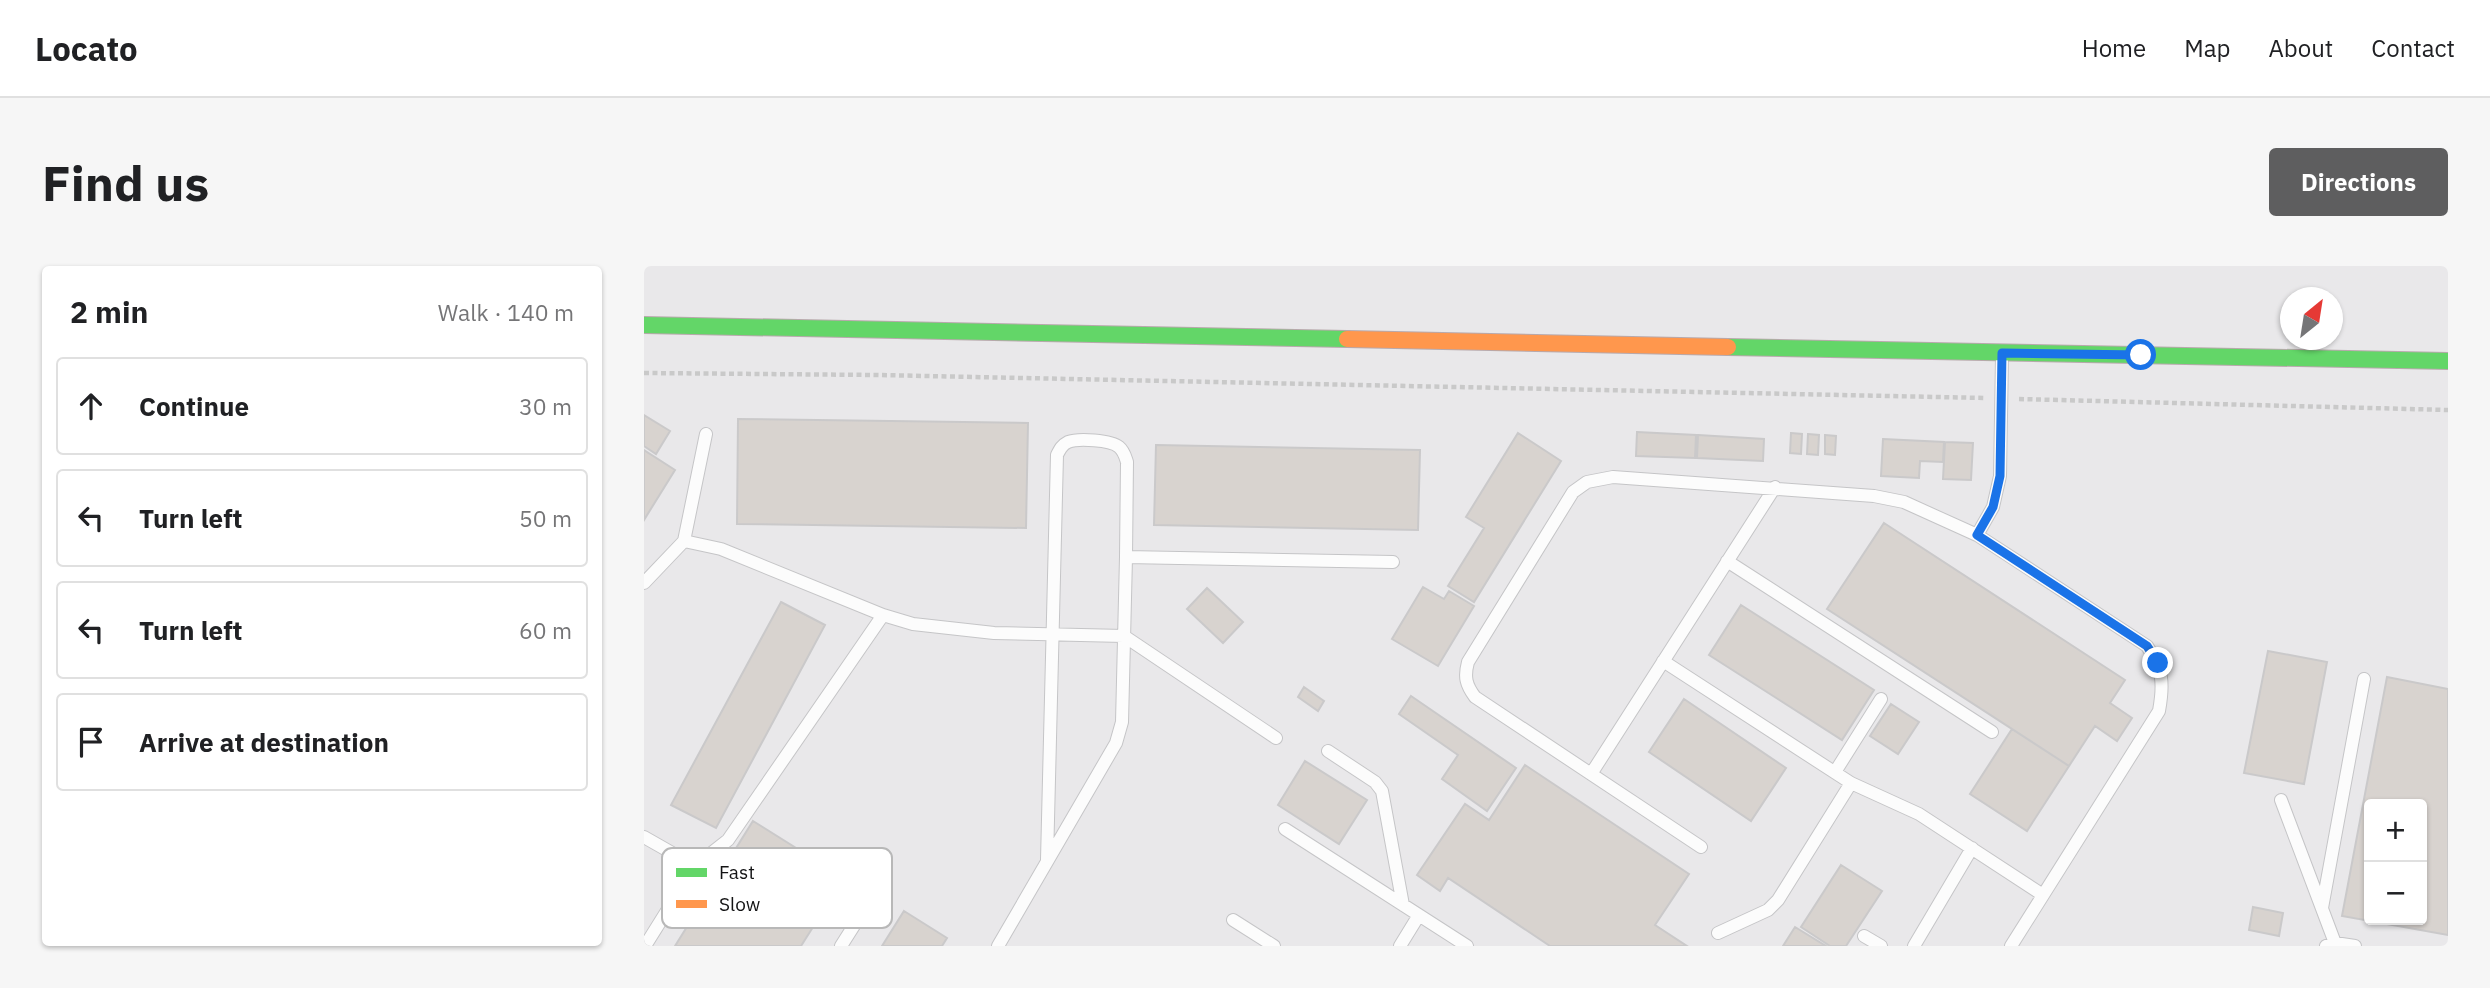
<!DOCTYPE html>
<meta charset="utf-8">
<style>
:root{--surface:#fff;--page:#f6f6f6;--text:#202124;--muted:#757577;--line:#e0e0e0;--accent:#5e5e5f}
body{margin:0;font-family:"IBM Plex Sans",sans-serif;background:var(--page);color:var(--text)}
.controls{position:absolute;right:21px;bottom:21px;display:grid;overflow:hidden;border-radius:7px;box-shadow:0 2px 5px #0004}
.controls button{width:63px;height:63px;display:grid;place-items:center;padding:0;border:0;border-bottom:2px solid var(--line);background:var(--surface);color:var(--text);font:35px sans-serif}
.compass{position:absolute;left:1636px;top:21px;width:63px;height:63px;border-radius:50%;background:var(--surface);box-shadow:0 2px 5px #0004;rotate:30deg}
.stop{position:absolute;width:21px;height:21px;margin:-16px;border:5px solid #1a73e8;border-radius:50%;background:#fff}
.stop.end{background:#1a73e8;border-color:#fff;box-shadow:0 2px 7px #0008}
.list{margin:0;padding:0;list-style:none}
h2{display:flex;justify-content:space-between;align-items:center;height:91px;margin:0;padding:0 28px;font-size:30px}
h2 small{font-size:23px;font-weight:400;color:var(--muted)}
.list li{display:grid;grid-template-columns:46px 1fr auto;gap:21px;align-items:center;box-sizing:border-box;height:98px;margin:0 14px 14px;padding:0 14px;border:2px solid var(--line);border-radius:7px}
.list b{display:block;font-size:26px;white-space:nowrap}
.list em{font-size:23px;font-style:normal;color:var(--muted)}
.icon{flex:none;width:38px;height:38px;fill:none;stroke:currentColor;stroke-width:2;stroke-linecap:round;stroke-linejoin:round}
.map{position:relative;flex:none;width:1804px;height:680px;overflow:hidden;border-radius:7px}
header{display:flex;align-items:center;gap:42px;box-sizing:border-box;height:98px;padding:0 35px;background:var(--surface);border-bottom:2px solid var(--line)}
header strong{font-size:33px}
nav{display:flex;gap:38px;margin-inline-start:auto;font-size:24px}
.intro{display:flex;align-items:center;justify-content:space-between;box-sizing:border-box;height:168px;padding:0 42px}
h1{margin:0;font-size:49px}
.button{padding:18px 32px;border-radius:7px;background:var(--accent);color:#fff;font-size:24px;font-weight:700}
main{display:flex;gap:42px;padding:0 42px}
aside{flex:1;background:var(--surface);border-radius:7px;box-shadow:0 2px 5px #0004}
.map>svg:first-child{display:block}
.building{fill:#d8d3cf;stroke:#cac9ca;stroke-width:2;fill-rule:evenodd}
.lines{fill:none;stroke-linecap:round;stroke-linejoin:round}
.lane-casing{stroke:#c5c5c7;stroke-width:14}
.fast-casing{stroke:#b8a9ac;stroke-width:18}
.slow-casing{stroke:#b8a9ac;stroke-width:18}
.path{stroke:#c9c9c9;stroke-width:4.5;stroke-dasharray:5 3.5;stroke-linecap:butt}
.lane{stroke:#fcfcfc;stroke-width:12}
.fast{stroke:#63d668;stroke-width:16}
.slow{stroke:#ff974d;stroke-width:16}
.route{stroke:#1a73e8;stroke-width:9}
.key{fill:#fff;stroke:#b8b8b8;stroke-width:2}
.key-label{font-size:19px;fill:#131314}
</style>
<header>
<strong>Locato</strong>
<nav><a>Home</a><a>Map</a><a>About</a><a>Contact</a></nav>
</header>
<div class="intro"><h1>Find us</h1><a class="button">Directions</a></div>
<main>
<aside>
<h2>2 min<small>Walk · 140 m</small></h2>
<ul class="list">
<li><svg class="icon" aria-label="ahead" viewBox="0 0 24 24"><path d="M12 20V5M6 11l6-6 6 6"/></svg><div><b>Continue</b></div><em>30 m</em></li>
<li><svg class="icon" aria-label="left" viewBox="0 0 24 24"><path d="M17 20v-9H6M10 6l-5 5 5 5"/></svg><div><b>Turn left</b></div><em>50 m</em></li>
<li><svg class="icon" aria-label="left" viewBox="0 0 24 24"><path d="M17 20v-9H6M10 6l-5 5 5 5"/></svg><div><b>Turn left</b></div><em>60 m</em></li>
<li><svg class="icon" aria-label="arrive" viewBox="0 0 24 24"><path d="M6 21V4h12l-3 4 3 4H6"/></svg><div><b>Arrive at destination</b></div></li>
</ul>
</aside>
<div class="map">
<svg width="1804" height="680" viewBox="0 0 1804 680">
<rect width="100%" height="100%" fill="#e9e8ea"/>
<path class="building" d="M0 149 26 165 12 188 0 180Z
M94 153 384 157 382 262 93 258Z
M993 166 1052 169 1051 192 992 190Z
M874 167 917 195 830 336 804 320 840 262 822 251Z
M1147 167 1158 168 1157 188 1146 187Z
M1164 168 1175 169 1174 189 1163 188Z
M1054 169 1120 173 1119 195 1053 192Z
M1181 169 1192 170 1191 189 1181 188Z
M1239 173 1300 176 1299 196 1276 195 1275 212 1237 210Z
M1301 176 1329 177 1327 214 1299 213Z
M512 179 776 184 774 264 510 259Z
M0 184 31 204 0 254Z
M1240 257 1481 414 1466 437 1488 452 1473 475 1451 460 1425 500 1183 343Z
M779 321 800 333 805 325 830 340 794 400 748 373Z
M563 322 599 356 579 377 543 343Z
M137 336 181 359 72 562 27 539Z
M1097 339 1230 424 1198 474 1065 389Z
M1624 385 1683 396 1660 518 1600 507Z
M1743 411 1804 423V669L1698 650ZM1725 538H1778V654H1725Z
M660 421 680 435 674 445 654 431Z
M767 430 872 502 843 545 798 513 814 489 755 448Z
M1040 433 1142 502 1107 555 1005 486Z
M1247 438 1275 456 1254 488 1226 470Z
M1368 463 1425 500 1383 565 1326 528Z
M661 495 723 534 695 578 634 539Z
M881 499 1045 608 1011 659 1043 680H906L804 612 796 625 773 609 821 538 845 554Z
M109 555 200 612 157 680H31Z
M1197 599 1238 625 1202 680H1186L1157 661Z
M1609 641 1639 647 1635 670 1605 664Z
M260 645 303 672 298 680H238Z
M1151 661 1182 680H1139Z"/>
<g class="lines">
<g class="lane-casing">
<path id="lane" d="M1333 269 1503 380C1519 404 1520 417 1515 445L1367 680
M40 275 62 168
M1083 295 1348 466
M0 317 40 275 77 283 239 349 269 358 350 367 480 370 632 472
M1019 395 1207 517 1275 548 1399 629
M684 485 731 516 738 525 759 639
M1191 506 1237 433
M947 508 1131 221
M1637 534 1691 677
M641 563 823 680
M0 571 51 600
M1057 581 831 431C822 419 820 411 824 396L929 226 943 216 969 211 1230 230 1260 236 1333 269 1349 241 1356 210 1358 91
M403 594 413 189C416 183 418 179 424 176 434 172 467 174 475 181 480 185 481 190 483 196L482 291
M1678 642 1720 413
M589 654 630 680
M1074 667 1124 644 1134 634 1207 517
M1220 670 1237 680
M1 680 51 600 84 574 239 349
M197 680 230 628
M354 680 472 477 478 456 482 291 749 296
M756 680 775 649
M1270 680 1328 582
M1682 680 1691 677 1711 680"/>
</g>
<g class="fast-casing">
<path id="fast" d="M0 59 703 73
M1084 81 1804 95"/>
</g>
<g class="slow-casing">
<path id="slow" d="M703 73 1084 81"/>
</g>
<path class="path" d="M0 107 234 109 1341 132
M1375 133 1804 144"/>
<use href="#lane" class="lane"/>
<use href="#fast" class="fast"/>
<use href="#slow" class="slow"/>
</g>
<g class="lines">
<path class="route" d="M1497 89 1358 87 1356 210 1349 241 1333 269 1503 380 1514 397"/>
</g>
<rect x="18" y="582" width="230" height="80" rx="10" class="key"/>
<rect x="32" y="602" width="31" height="9" fill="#63d668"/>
<rect x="32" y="634" width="31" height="8" fill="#ff974d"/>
<g class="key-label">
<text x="75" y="613">Fast</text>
<text x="75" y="645">Slow</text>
</g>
</svg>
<div class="controls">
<button>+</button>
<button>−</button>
</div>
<svg class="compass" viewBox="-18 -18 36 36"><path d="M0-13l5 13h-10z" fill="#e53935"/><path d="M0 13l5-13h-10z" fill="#757577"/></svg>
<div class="stop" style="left:1497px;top:89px"></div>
<div class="stop end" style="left:1514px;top:397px"></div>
</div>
</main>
